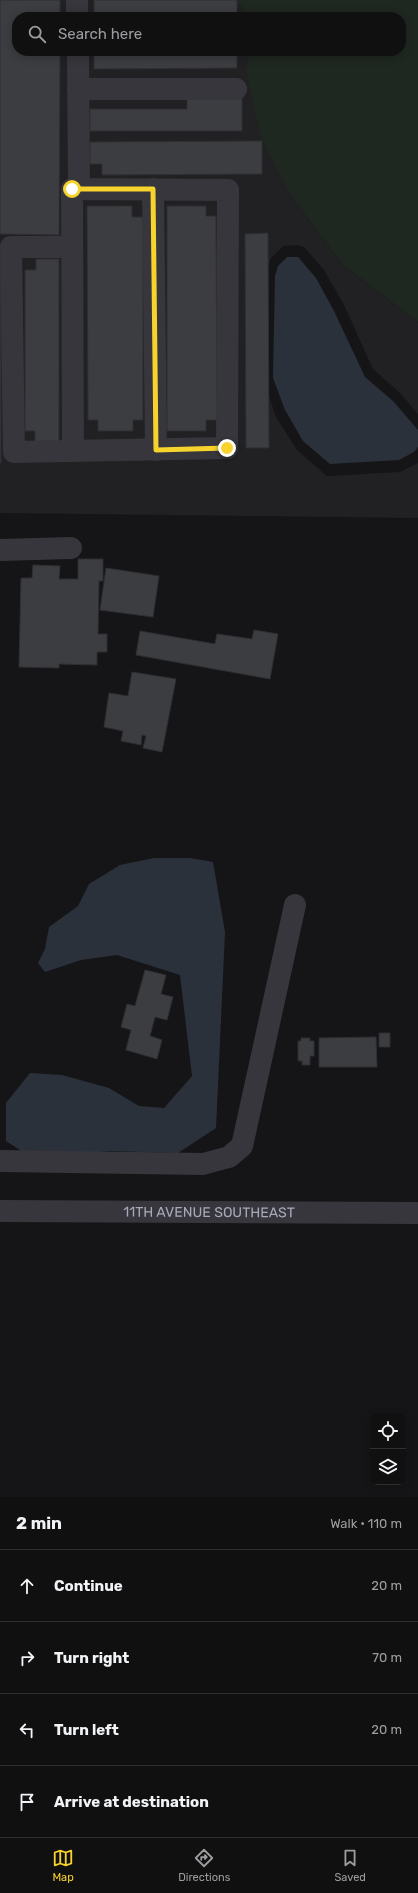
<!DOCTYPE html>
<meta charset="utf-8">
<style>
:root{--surface:#101011;--page:#1e1e1f;--text:#f1f3f6;--muted:#9c9d9f;--line:#303031;--accent:#f7d32d}
body{margin:0;font-family:Rubik,sans-serif;background:var(--page);color:var(--text)}
.controls{position:absolute;right:12px;bottom:12px;display:grid;overflow:hidden;border-radius:8px;box-shadow:0 2px 10px #0003}
.controls button{width:36px;height:36px;display:grid;place-items:center;padding:0;border:0;border-bottom:1px solid var(--line);background:var(--surface);color:var(--text);font:20px sans-serif}
.stop{position:absolute;width:12px;height:12px;margin:-9px;border:3px solid #f7d32d;border-radius:50%;background:#fff}
.stop.end{background:#f7d32d;border-color:#fff;box-shadow:0 1px 4px #0008}
.list{margin:0;padding:0;list-style:none}
h2{display:flex;justify-content:space-between;align-items:center;height:52px;margin:0;padding:0 16px;font-size:17px}
h2 small{font-size:13px;font-weight:400;color:var(--muted)}
.list li{display:grid;grid-template-columns:26px 1fr auto;gap:12px;align-items:center;box-sizing:border-box;height:72px;padding:0 16px;border-top:1px solid var(--line)}
.list b{display:block;font-size:15px;white-space:nowrap}
.list em{font-size:13px;font-style:normal;color:var(--muted)}
.icon{flex:none;width:22px;height:22px;fill:none;stroke:currentColor;stroke-width:2;stroke-linecap:round;stroke-linejoin:round}
.map{position:relative;flex:none;width:418px;height:1497px;overflow:hidden}
.search{position:absolute;background:var(--surface);box-shadow:0 2px 10px #0003;left:12px;right:12px;top:12px;height:44px;display:flex;align-items:center;gap:10px;box-sizing:border-box;padding:0 14px;border-radius:16px;color:var(--muted);font-size:15px}
.sheet{height:340px;background:var(--surface)}
nav{display:flex;justify-content:space-around;align-items:center;box-sizing:border-box;height:56px;border-top:1px solid var(--line);background:var(--surface);font-size:11px;color:var(--muted)}
nav a{display:grid;justify-items:center;gap:2px}
nav .on{color:var(--accent)}
.map>svg:first-child{display:block}
.built{fill:#212124}
.green{fill:#1f2721}
.water{fill:#2b313b}
.building{fill:#3c3d41;stroke:#2f2f33}
.lines{fill:none;stroke-linecap:round;stroke-linejoin:round}
.minor{stroke:#36363c;stroke-width:22}
.route{stroke:#f7d32d;stroke-width:5}
.labels{text-anchor:middle;stroke-width:3.5;stroke-linejoin:round;paint-order:stroke}
.street-label{font-size:14px;fill:#a6a9b7;stroke:#101012}
</style>
<div class="map">
<svg width="418" height="1497" viewBox="0 0 418 1497">
<rect width="100%" height="100%" fill="#151517"/>
<path class="built" d="M0 0H236L244 11 245 17H17V51H249L246 72 291 196 343 265 418 322V414L400 393 373 369 344 305 324 270 304 247 298 245 283 246 271 258 264 276 263 378 276 417 297 450 327 476 400 472 418 463V518L0 513Z"/>
<path class="green" d="M236 0H418V322L343 265 291 196 261 138 246 71 249 51H401V17H245L244 11Z"/>
<path class="water" d="M287 257H298L316 278 334 311 365 377 393 401 418 430V447L414 452 399 460 330 464 303 441 285 410 273 378 275 276 278 266Z
M154 858H190L213 862 225 932 216 1128 178 1153 108 1151 34 1159 6 1141V1103L30 1073 62 1075 109 1088 139 1106 164 1108 192 1076 180 975 117 955 81 960 45 972 38 963 45 949 49 927 78 906 89 884 120 865Z"/>
<path class="building" d="M0 0H60V17H17V51H60L59 235 0 234Z
M94 0H237V17H94Z
M94 51H237V68L94 69Z
M187 98H242V131H90V109H187Z
M262 141V174L102 175V164H90V142Z
M87 206H132V217H143V420H133V431H98V420H88Z
M167 206H206V216H216L217 420H206V431H167Z
M268 233 269 448H246L245 234Z
M0 259H1V463H0Z
M36 259H59V442H35V431H25V270H36Z
M78 559H103V581H99L98 634H107V652H97V665L59 664V668L19 667 21 578H32L33 565 60 566 59 579H78Z
M106 568 159 576 153 617 100 610Z
M254 630 278 634 270 679 136 655 140 631 215 644 217 634 252 639Z
M132 672 176 679 162 752 143 748 146 736 142 735 141 745 121 741 123 731 104 727 109 693 128 696Z
M145 970 166 975 161 994 173 997 167 1020 155 1017 150 1036 162 1040 157 1059 126 1050 131 1030 121 1027 127 1004 135 1006Z
M379 1033H390V1047H379Z
M376 1037 377 1067H319V1038Z
M301 1038H310V1041H314V1056H310V1065H302V1061H298V1041H301Z"/>
<g class="lines">
<g class="minor">
<path d="M77 0V17"/>
<path d="M78 51 79 189"/>
<path d="M78 89H236"/>
<path d="M153 189 156 450"/>
<path d="M72 247H11L14 452 227 448 228 190 72 189 73 451"/>
<path d="M0 550 71 548"/>
<path d="M0 1161 203 1164 229 1157 242 1146 295 905"/>
<path id="s1" d="M0 1211 418 1213"/>
</g>
</g>
<g class="lines">
<path class="route" d="M72 189H153L156 450 227 448"/>
</g>
<g class="labels">
<g class="street-label">
<text dy="5" stroke="none"><textPath href="#s1" startOffset="209">11TH AVENUE SOUTHEAST</textPath></text>
</g>
</g>
</svg>
<div class="controls">
<button><svg class="icon" aria-label="locate" viewBox="0 0 24 24"><circle cx="12" cy="12" r="6"/><path d="M12 2v4M12 18v4M2 12h4M18 12h4"/></svg></button>
<button><svg class="icon" aria-label="layers" viewBox="0 0 24 24"><path d="M12 4l9 5-9 5-9-5zM3 14l9 5 9-5"/></svg></button>
</div>
<div class="stop" style="left:72px;top:189px"></div>
<div class="stop end" style="left:227px;top:448px"></div>
<div class="search"><svg class="icon" aria-label="search" viewBox="0 0 24 24"><circle cx="10" cy="10" r="6"/><path d="M15 15l6 6"/></svg>Search here</div>
</div>
<section class="sheet">
<h2>2 min<small>Walk · 110 m</small></h2>
<ul class="list">
<li><svg class="icon" aria-label="ahead" viewBox="0 0 24 24"><path d="M12 20V5M6 11l6-6 6 6"/></svg><div><b>Continue</b></div><em>20 m</em></li>
<li><svg class="icon" aria-label="right" viewBox="0 0 24 24"><path d="M7 20v-9h11M14 6l5 5-5 5"/></svg><div><b>Turn right</b></div><em>70 m</em></li>
<li><svg class="icon" aria-label="left" viewBox="0 0 24 24"><path d="M17 20v-9H6M10 6l-5 5 5 5"/></svg><div><b>Turn left</b></div><em>20 m</em></li>
<li><svg class="icon" aria-label="arrive" viewBox="0 0 24 24"><path d="M6 21V4h12l-3 4 3 4H6"/></svg><div><b>Arrive at destination</b></div></li>
</ul>
</section>
<nav>
<a class="on"><svg class="icon" aria-label="map" viewBox="0 0 24 24"><path d="M3 6l6-2 6 2 6-2v14l-6 2-6-2-6 2zM9 4v14M15 6v14"/></svg>Map</a>
<a><svg class="icon" aria-label="directions" viewBox="0 0 24 24"><path d="M12 3l9 9-9 9-9-9zM9 14v-3h6M13 9l2 2-2 2"/></svg>Directions</a>
<a><svg class="icon" aria-label="saved" viewBox="0 0 24 24"><path d="M7 4h10v16l-5-4-5 4z"/></svg>Saved</a>
</nav>
